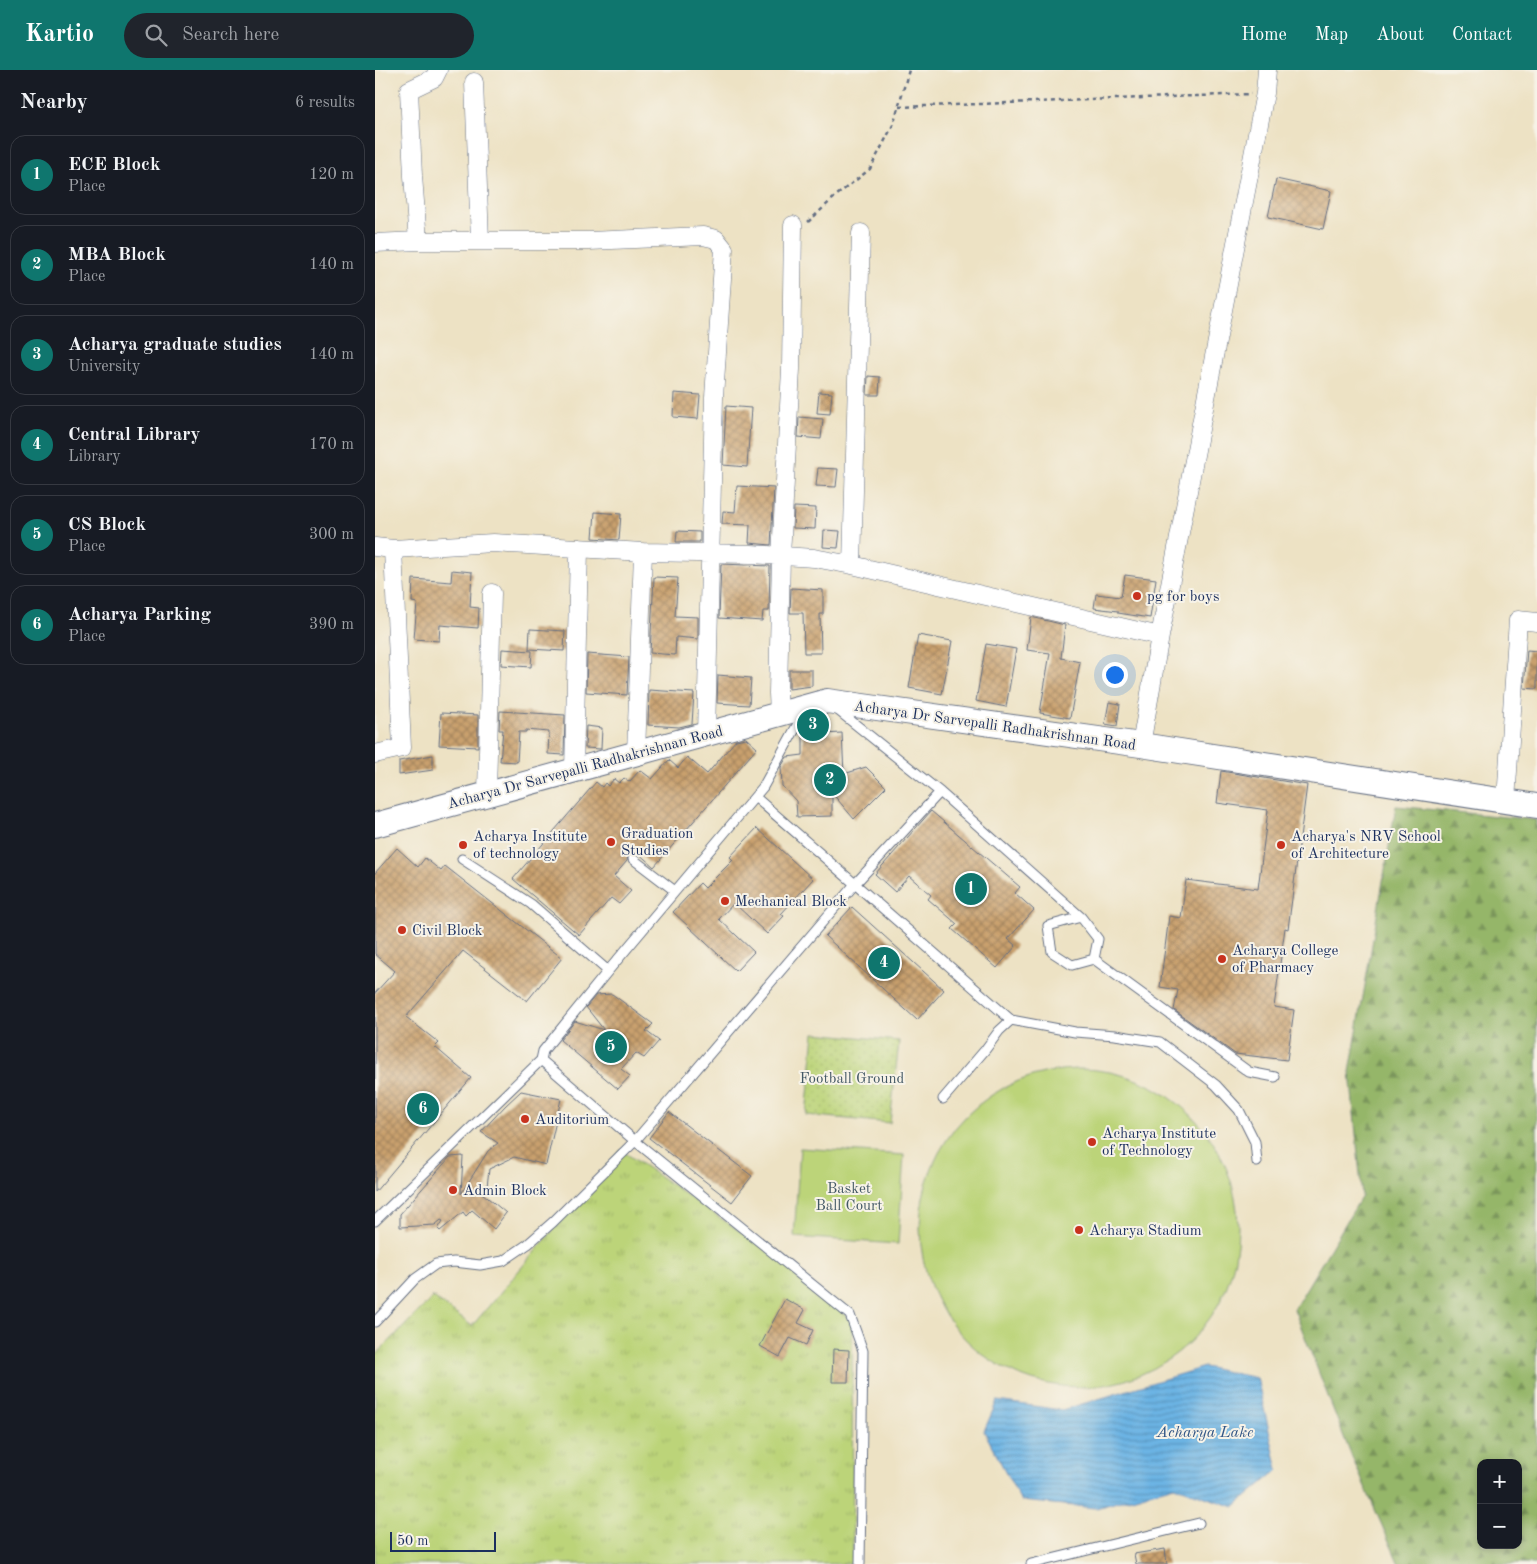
<!DOCTYPE html>
<meta charset="utf-8">
<style>
:root{--surface:#171b24;--page:#20242c;--text:#f1f3f6;--muted:#9ea1a6;--line:#363941;--accent:#0f766e}
body{margin:0;font-family:"Old Standard TT",serif;background:var(--page);color:var(--text)}
.controls{position:absolute;right:15px;bottom:15px;display:grid;overflow:hidden;border-radius:10px;box-shadow:0 2px 8px #0003}
.controls button{width:45px;height:45px;display:grid;place-items:center;padding:0;border:0;border-bottom:1px solid var(--line);background:var(--surface);color:var(--text);font:25px sans-serif}
.scale{position:absolute;left:15px;bottom:12px;width:106px;box-sizing:border-box;padding-left:5px;border:2px solid #1b2f5e;border-top:0;font-size:14px;line-height:18px;white-space:nowrap;color:#1b2f5e;-webkit-text-stroke:4px #f7f3e8;paint-order:stroke}
.you{position:absolute;left:739px;top:604px;width:18px;height:18px;margin:-12px;border:4px solid #fff;border-radius:50%;background:#1a73e8;box-shadow:0 0 0 8px #1a73e833}
.badge{display:grid;place-items:center;width:32px;height:32px;border-radius:50%;background:var(--accent);color:#fff;font-size:16px;font-weight:700}
.pin{position:absolute;translate:-50% -50%;border:2px solid #fff;box-shadow:0 1px 5px #0006}
.list{margin:0;padding:0;list-style:none}
h2{display:flex;justify-content:space-between;align-items:center;height:65px;margin:0;padding:0 20px;font-size:21px}
h2 small{font-size:16px;font-weight:400;color:var(--muted)}
.list li{display:grid;grid-template-columns:32px 1fr auto;gap:15px;align-items:center;box-sizing:border-box;height:80px;margin:0 10px 10px;padding:0 10px;border:1px solid var(--line);border-radius:15px}
.list b{display:block;font-size:19px;white-space:nowrap}
.list p{margin:0;font-size:16px;white-space:nowrap;color:var(--muted)}
.list em{font-size:16px;font-style:normal;color:var(--muted)}
.icon{flex:none;width:28px;height:28px;fill:none;stroke:currentColor;stroke-width:2;stroke-linecap:round;stroke-linejoin:round}
.map{position:relative;flex:none;width:1162px;height:1494px;overflow:hidden}
header{display:flex;align-items:center;gap:30px;box-sizing:border-box;height:70px;padding:0 25px;background:var(--accent);color:#fff}
header strong{font-size:24px}
nav{display:flex;gap:28px;margin-inline-start:auto;font-size:18px}
.search{width:350px;height:45px;background:var(--page);display:flex;align-items:center;gap:12px;box-sizing:border-box;padding:0 18px;border-radius:28px;color:var(--muted);font-size:19px}
main{display:flex}
aside{flex:1;background:var(--surface)}
.map>svg:first-child{display:block}
.grass{fill:url(#grass-tufts);stroke:#6c826c}
.forest{fill:url(#forest-firs);stroke:#587264;fill-rule:evenodd}
.park{fill:url(#park-dots);stroke:#6c826c}
.pitch{fill:#bcd479;stroke:#6c826c}
.water{fill:url(#water-rules);stroke:#4472a1}
.building{fill:url(#building-cross-hatch)}
.lines{fill:none;stroke-linecap:round;stroke-linejoin:round}
.lane-casing{stroke:#646e82;stroke-width:11}
.street-casing{stroke:#646e82;stroke-width:19}
.secondary-casing{stroke:#646e82;stroke-width:26}
.path{stroke:#646e82;stroke-width:2.5;stroke-dasharray:4 4;stroke-linecap:butt}
.lane{stroke:#fff;stroke-width:9}
.street{stroke:#fff;stroke-width:18}
.secondary{stroke:#fff;stroke-width:24}
.poi-dot{fill:#c8321e;stroke:#f7f3e8;stroke-width:2}
.labels{text-anchor:middle;stroke-width:4;stroke-linejoin:round;paint-order:stroke}
.poi-label{font-size:15px;fill:#1b2f5e;stroke:#f7f3e8;text-anchor:start}
.street-label{font-size:15px;fill:#1b2f5e;stroke:#f7f3e8}
.park-label{font-size:15px;fill:#435865;stroke:#f7f3e8}
.water-label{font-size:16px;font-style:italic;fill:#335786;stroke:#f7f3e8}
</style>
<header>
<strong>Kartio</strong>
<div class="search"><svg class="icon" aria-label="search" viewBox="0 0 24 24"><circle cx="10" cy="10" r="6"/><path d="M15 15l6 6"/></svg>Search here</div>
<nav><a>Home</a><a>Map</a><a>About</a><a>Contact</a></nav>
</header>
<main>
<aside>
<h2>Nearby<small>6 results</small></h2>
<ul class="list">
<li><span class="badge">1</span><div><b>ECE Block</b><p>Place</p></div><em>120 m</em></li>
<li><span class="badge">2</span><div><b>MBA Block</b><p>Place</p></div><em>140 m</em></li>
<li><span class="badge">3</span><div><b>Acharya graduate studies</b><p>University</p></div><em>140 m</em></li>
<li><span class="badge">4</span><div><b>Central Library</b><p>Library</p></div><em>170 m</em></li>
<li><span class="badge">5</span><div><b>CS Block</b><p>Place</p></div><em>300 m</em></li>
<li><span class="badge">6</span><div><b>Acharya Parking</b><p>Place</p></div><em>390 m</em></li>
</ul>
</aside>
<div class="map">
<svg width="1162" height="1494" viewBox="0 0 1162 1494">
<defs>
<pattern id="grass-tufts" width="24" height="20" patternUnits="userSpaceOnUse" patternTransform="scale(1.25)"><rect width="24" height="20" fill="#bcd479"/><path d="M3 7l-1-3M5 7V3M7 7l1-3M15 17l-1-3M17 17v-4M19 17l1-3" fill="none" stroke="#a1b66b"/></pattern>
<pattern id="forest-firs" width="22" height="20" patternUnits="userSpaceOnUse" patternTransform="scale(1.25)"><rect width="22" height="20" fill="#95b669"/><path d="M5 1l3.5 6h-7zM16 11l3.5 6h-7z" fill="#79945a"/></pattern>
<pattern id="park-dots" width="8" height="8" patternUnits="userSpaceOnUse" patternTransform="scale(1.25)"><rect width="8" height="8" fill="#bcd479"/><path d="M2 2h.1M6 6h.1" fill="none" stroke="#a1b66b" stroke-width="1.8" stroke-linecap="round"/></pattern>
<pattern id="water-rules" width="6" height="5" patternUnits="userSpaceOnUse" patternTransform="scale(1.25)"><rect width="6" height="5" fill="#6cb4e4"/><path d="M0 2.5h6" fill="none" stroke="#5893bc"/></pattern>
<pattern id="building-cross-hatch" width="8" height="8" patternUnits="userSpaceOnUse" patternTransform="scale(1.25)"><rect width="8" height="8" fill="#c9a06d"/><path d="M0 0l8 8M0 8l8-8" fill="none" stroke="#a2835d"/></pattern>
</defs>
<rect width="100%" height="100%" fill="#f7f3e8"/>
<filter id="ink" filterUnits="userSpaceOnUse"><feTurbulence type="fractalNoise" baseFrequency=".02" numOctaves="2"/><feDisplacementMap in="SourceGraphic" scale="10" xChannelSelector="R" yChannelSelector="G"/><feConvolveMatrix kernelMatrix="1 2 1 2 8 2 1 2 1" color-interpolation-filters="sRGB"/></filter>
<filter id="wash" filterUnits="userSpaceOnUse"><feTurbulence type="fractalNoise" baseFrequency=".0096" numOctaves="4" result="noise"/><feDisplacementMap in="SourceGraphic" scale="20" xChannelSelector="R" yChannelSelector="G"/><feGaussianBlur stdDeviation="1.12" result="paint"/><feColorMatrix in="noise" values="0 0 0 0 0 0 0 0 0 0 0 0 0 0 0 0 0 1.4 0 .05"/><feComposite in="paint" operator="in"/></filter>
<g filter="url(#wash)">
<rect width="100%" height="100%" fill="#ede2c4"/>
<path class="grass" d="M246 1080 414 1195 477 1251 478 1494H0V1286L58 1227 97 1256Z"/>
<path class="forest" d="M1021 736 1162 750V1494H1024L976 1385 919 1239 987 1126 975 1002ZM1106 1393H1143V1475H1106Z"/>
<path class="park" d="M439 963 524 971 515 1053 431 1045Z"/>
<path class="pitch" d="M545 1158a159 159 0 1 1 318 0a159 159 0 1 1-318 0Z
M425 1078 529 1085 523 1174 419 1167Z"/>
<path class="water" d="M829 1297 882 1308 903 1400 859 1437 799 1416 721 1438 646 1431 609 1361 622 1331 687 1340Z"/>
<g id="blocks">
<path class="building" d="M901 109 956 121 948 159 893 147Z
M493 306 505 307 504 325H492Z
M444 322 457 323 455 344 442 343Z
M299 323 325 325 323 349 298 347Z
M351 336 376 338 372 397 348 395Z
M424 347 448 349 446 369 423 367Z
M443 398 463 399 461 417 441 416Z
M362 416 399 418 396 475 374 473 375 455 347 454 348 441 360 442Z
M419 437 441 438 440 459 418 458Z
M220 442 246 444 244 470 218 468Z
M449 460 465 461 463 478 448 477Z
M302 461 325 462V472H301Z
M346 494 395 496 394 541H388L387 551 344 548Z
M77 500 97 502 95 537 104 538 103 558 65 555 64 571 39 569 42 533 37 532 38 509 76 512Z
M750 505 781 509 775 548 743 543V541L719 538 721 524 746 527Z
M279 507 303 508 300 546 323 547V569L301 567 300 585 275 583Z
M416 518 448 520V544H445L446 583H429L428 543H415Z
M656 547 690 555 686 588 705 592 695 648 665 643 675 583 652 580Z
M155 559 190 561 189 581 154 579Z
M543 565 577 571 567 624 534 618Z
M611 574 641 579 631 637 601 631Z
M127 579 157 581 156 597 126 595Z
M1152 580 1162 581V619L1149 618Z
M212 584 254 587 252 625 211 622Z
M414 600H437V616L414 619Z
M343 605 376 608 374 635 342 633Z
M274 620 319 623 317 654 304 657 273 655Z
M734 632 745 634 742 656 730 654Z
M125 641 190 645 189 685 173 684 174 662 151 660V662H144L142 692 125 691 128 660H124Z
M66 643 103 645V677L64 675Z
M211 656 227 658 226 679 210 678Z
M467 663 469 704 491 697 511 717 479 749 457 723V746L422 747 421 731 407 716 406 697 412 687 428 685V665Z
M371 668 382 678 279 797 261 781 253 785 252 791 239 806 256 821 244 834 236 828 204 865 138 809 221 712 227 717 230 713 233 716 239 709 244 713 249 708 254 712 265 700 277 709 294 690 303 698 312 687 332 704 361 670Z
M58 685V700L24 705V691Z
M846 701 932 715 913 859 910 858 899 937 919 940 912 990 860 984 799 940 803 920 785 917 794 846 806 848 811 810 883 819 893 740 842 733Z
M556 741 645 817 640 823 659 840 633 869 641 876 622 898 577 859 582 854 553 829 556 825 534 806 520 822 500 804Z
M382 758 438 809 406 844 409 846 392 864 359 833 344 849 379 882 361 901 298 842 325 813 330 818 358 790 355 787Z
M22 778 43 797 50 788 66 801 70 796 187 888 152 931 88 881 31 947 64 973 60 977 96 1008 0 1122V923L20 901 0 884V803Z
M477 837 569 920 542 950 450 866Z
M237 924 278 954 271 961 284 971 269 988 261 983 246 999 255 1006 243 1019 185 970 200 951 229 960 211 937 221 925Z
M146 1021 186 1029 171 1095 139 1087 114 1099 112 1117 107 1123 131 1143 119 1159 97 1140 91 1146 88 1142 65 1161 63 1159 68 1151 66 1150 60 1155 25 1157V1144L75 1087 88 1086 86 1124 113 1081 123 1073 106 1062 130 1036Z
M294 1042 377 1106 357 1132 274 1068Z
M410 1229 430 1240 423 1253 438 1260 431 1275 415 1268 405 1287 385 1276Z
M458 1279 474 1280 473 1312H457Z
M790 1479 792 1494H761L759 1484Z"/>
</g>
</g>
<g filter="url(#ink)">
<use href="#blocks" fill-opacity="0" stroke="#646e82" stroke-width="1"/>
<g class="lines">
<g class="lane-casing">
<path id="lane" d="M460 638 565 722 706 847 723 869 719 889 874 1002 900 1007
M430 641 388 717 233 901 168 981 166 990 260 1071 475 1245 488 1281 485 1494
M380 727 636 950 700 962 740 965 785 972 841 1015 864 1040 880 1072 882 1092
M87 789 156 834 233 901
M258 789 300 821
M706 847 673 856 677 882 697 895 719 889
M568 1029 610 980 624 961 636 950
M0 1151 166 990
M0 1252 40 1209 61 1194 79 1192 105 1195 128 1191 153 1174 178 1152 260 1071 480 814 565 722
M656 1494 824 1453"/>
</g>
<g class="street-casing">
<path id="street" d="M99 12 105 171
M43 171 38 106 34 20 59 8 63 0
M0 173 43 171H214L328 166 341 169 349 179 339 327 331 665
M0 477 18 479
M477 495 486 163
M404 644 403 623 406 486 416 299 418 155
M766 675 785 566 890 23 892 0
M0 684 27 678 18 479 118 473 268 482 376 484 439 488 477 495 785 566
M261 684 268 482
M199 701 204 478
M112 723 117 523
M1131 731 1143 550 1162 552"/>
</g>
<g class="secondary-casing">
<path id="secondary" d="M0 755 452 631 766 675 1162 736"/>
</g>
<path class="path" d="M524 37 876 24
M433 152 462 125 495 99 518 55 534 0"/>
<use href="#lane" class="lane"/>
<use href="#street" class="street"/>
<use href="#secondary" class="secondary"/>
</g>
</g>
<g class="poi-dot">
<circle cx="762" cy="526" r="5"/>
<circle cx="236" cy="772" r="5"/>
<circle cx="88" cy="775" r="5"/>
<circle cx="906" cy="775" r="5"/>
<circle cx="350" cy="831" r="5"/>
<circle cx="27" cy="860" r="5"/>
<circle cx="847" cy="889" r="5"/>
<circle cx="150" cy="1049" r="5"/>
<circle cx="717" cy="1072" r="5"/>
<circle cx="78" cy="1120" r="5"/>
<circle cx="704" cy="1160" r="5"/>
</g>
<g class="labels">
<g class="poi-label">
<text x="772" y="531">pg for boys</text>
<text x="246" y="768">Graduation<tspan x="246" dy="17">Studies</tspan></text>
<text x="98" y="771">Acharya Institute<tspan x="98" dy="17">of technology</tspan></text>
<text x="916" y="771">Acharya's NRV School<tspan x="916" dy="17">of Architecture</tspan></text>
<text x="360" y="836">Mechanical Block</text>
<text x="37" y="865">Civil Block</text>
<text x="857" y="885">Acharya College<tspan x="857" dy="17">of Pharmacy</tspan></text>
<text x="160" y="1054">Auditorium</text>
<text x="727" y="1068">Acharya Institute<tspan x="727" dy="17">of Technology</tspan></text>
<text x="88" y="1125">Admin Block</text>
<text x="714" y="1165">Acharya Stadium</text>
</g>
<g class="street-label">
<text transform="translate(620 655) rotate(8)" y="5">Acharya Dr Sarvepalli Radhakrishnan Road</text>
<text transform="translate(210 697) rotate(-15)" y="5">Acharya Dr Sarvepalli Radhakrishnan Road</text>
</g>
<g class="park-label">
<text x="477" y="1013">Football Ground</text>
<text x="474" y="1123">Basket<tspan x="474" dy="17">Ball Court</tspan></text>
</g>
<g class="water-label">
<text x="830" y="1367">Acharya Lake</text>
</g>
</g>
</svg>
<div class="controls">
<button>+</button>
<button>−</button>
</div>
<div class="scale">50 m</div>
<div class="you"></div>
<div class="pin badge" style="left:596px;top:819px">1</div>
<div class="pin badge" style="left:455px;top:710px">2</div>
<div class="pin badge" style="left:438px;top:655px">3</div>
<div class="pin badge" style="left:509px;top:893px">4</div>
<div class="pin badge" style="left:236px;top:977px">5</div>
<div class="pin badge" style="left:48px;top:1039px">6</div>
</div>
</main>
